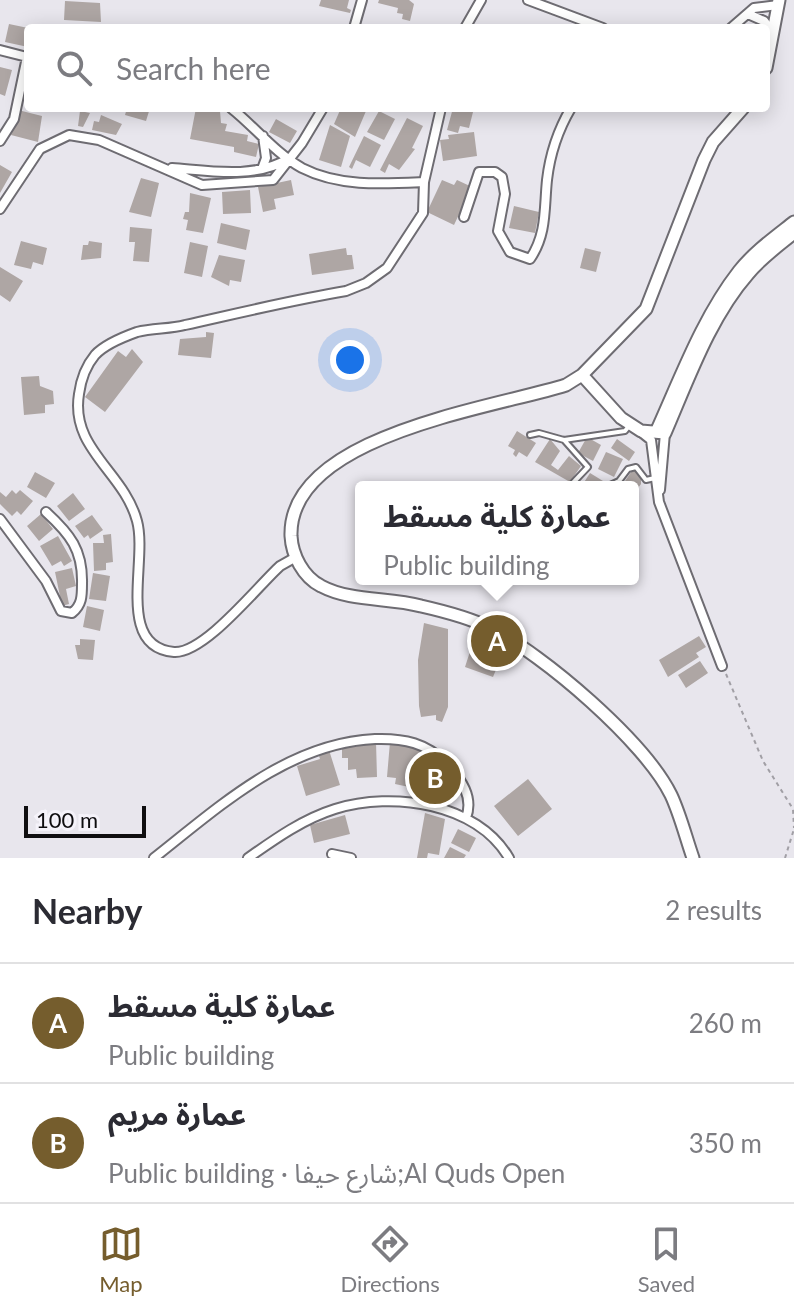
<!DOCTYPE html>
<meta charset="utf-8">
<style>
:root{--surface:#fff;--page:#f7f7f7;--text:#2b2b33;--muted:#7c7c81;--line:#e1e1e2;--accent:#755d2d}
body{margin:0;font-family:Lato,"Noto Sans Arabic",sans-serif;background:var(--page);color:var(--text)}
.scale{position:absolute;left:24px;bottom:20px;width:122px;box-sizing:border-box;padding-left:8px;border:4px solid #0f0e10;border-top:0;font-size:22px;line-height:28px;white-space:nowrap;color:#0f0e10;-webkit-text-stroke:6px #f5f3fa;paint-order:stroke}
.you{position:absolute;left:350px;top:360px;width:28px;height:28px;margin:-20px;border:6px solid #fff;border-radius:50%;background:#1a73e8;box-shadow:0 0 0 12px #1a73e833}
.badge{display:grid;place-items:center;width:52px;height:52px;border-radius:50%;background:var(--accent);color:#fff;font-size:26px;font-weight:700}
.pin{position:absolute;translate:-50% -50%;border:4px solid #fff;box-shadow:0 2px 8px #0006}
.popup{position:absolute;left:355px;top:481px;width:284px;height:104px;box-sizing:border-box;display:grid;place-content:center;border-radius:8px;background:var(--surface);filter:drop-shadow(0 2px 6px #0005);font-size:26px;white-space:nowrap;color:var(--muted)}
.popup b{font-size:30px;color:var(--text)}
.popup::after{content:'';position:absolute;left:50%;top:100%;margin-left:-16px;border:16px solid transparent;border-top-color:var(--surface)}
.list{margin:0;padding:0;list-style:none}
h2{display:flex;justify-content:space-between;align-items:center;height:104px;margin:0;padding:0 32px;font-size:34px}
h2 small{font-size:26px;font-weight:400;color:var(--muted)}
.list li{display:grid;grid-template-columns:52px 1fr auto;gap:24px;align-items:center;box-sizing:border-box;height:120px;padding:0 32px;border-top:2px solid var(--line)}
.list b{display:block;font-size:30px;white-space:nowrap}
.list p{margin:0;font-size:26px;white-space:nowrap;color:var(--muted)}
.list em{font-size:26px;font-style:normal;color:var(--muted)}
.icon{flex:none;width:44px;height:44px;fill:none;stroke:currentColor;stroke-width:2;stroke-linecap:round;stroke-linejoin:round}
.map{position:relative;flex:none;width:794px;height:858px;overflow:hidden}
.search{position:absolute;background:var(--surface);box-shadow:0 4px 20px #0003;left:24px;right:24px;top:24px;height:88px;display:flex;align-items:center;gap:20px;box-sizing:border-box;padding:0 28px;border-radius:8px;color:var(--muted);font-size:30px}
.sheet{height:344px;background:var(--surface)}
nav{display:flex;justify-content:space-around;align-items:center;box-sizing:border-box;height:112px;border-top:2px solid var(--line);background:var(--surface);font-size:22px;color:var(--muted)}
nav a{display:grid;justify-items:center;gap:4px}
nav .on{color:var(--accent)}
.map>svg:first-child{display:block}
.building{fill:#aea6a4}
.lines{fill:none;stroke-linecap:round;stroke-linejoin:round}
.lane-casing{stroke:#6e6c72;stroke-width:8}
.street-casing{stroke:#6e6c72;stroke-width:12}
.secondary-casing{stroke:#6e6c72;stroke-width:15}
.path{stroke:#a19fa5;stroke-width:2;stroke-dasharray:4 4;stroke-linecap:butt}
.lane{stroke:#fff;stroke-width:4}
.street{stroke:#fff;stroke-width:8}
.secondary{stroke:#fff;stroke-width:11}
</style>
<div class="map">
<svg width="794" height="858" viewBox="0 0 794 858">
<rect width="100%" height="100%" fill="#e8e6ed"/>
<path class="building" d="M321 0H349L347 8 351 10 350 13 319 6Z
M379 0H409L414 4 410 21 402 19 403 14 397 13 398 8 378 3Z
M65 1 100 3 101 22 64 20Z
M9 24 28 28V47L5 42Z
M0 67 12 70 5 96 0 94Z
M127 108H150L146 121 125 115Z
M196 108 220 111 221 123 227 124 225 131 248 135 247 141 259 144 256 157 234 152V147L190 139Z
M341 108 366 111 355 137 334 124Z
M453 108H474L469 128 460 126 458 133 447 130Z
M18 110 42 116 38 142 11 135Z
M80 111 90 113 83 127 78 126Z
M379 111 395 119 384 140 367 132Z
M101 115 122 124 116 135 92 130 94 121 99 122Z
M407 118 423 126 412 148 415 149 399 170 389 164 385 173 380 170Z
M276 119 297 131 290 143 269 132Z
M330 125 350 136 341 167 319 160Z
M474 132 477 156 443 161 440 140 449 139 448 135Z
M364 136 381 145 370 167 356 160 352 169 349 167Z
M0 165 12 172 0 193Z
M141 178 159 183 151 217 129 212Z
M291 180 294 195 274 199 276 209 263 212 258 187Z
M442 180 454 185 457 180 472 187 454 225 427 212Z
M250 190 251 213 223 214 222 192Z
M190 193 211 198 203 233 186 230 188 220 183 219 185 212H189Z
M514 206 539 212 535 233 509 228Z
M221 223 250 230 246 250 217 243Z
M130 227 152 229 149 262 133 261 135 242H129Z
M21 241 47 248 43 265 33 262 31 269 14 265Z
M89 241 102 243 101 258 81 260 83 245H88Z
M190 242 208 246 202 277 184 273Z
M346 248 347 255H352L354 269 312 275 309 254Z
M585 248 601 252 596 272 580 268Z
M219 255 245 260 241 282 230 280 229 286 211 277Z
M0 267 23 281 10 302 0 295Z
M206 332 214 333 211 358 178 355 180 339 206 337Z
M132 349 143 362 105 412 85 397 118 351 126 357Z
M39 376 40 386 53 391 54 404 45 405V413L24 415 21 377Z
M517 431 536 443 527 457 519 452 516 457 513 454 515 450 508 446Z
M587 437 601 445 593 461 578 453Z
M550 439 560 451 551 465 558 470 569 456 581 466 570 482 535 462Z
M617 439 635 452 629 461 611 448Z
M606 452 623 459 614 477 598 469Z
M633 469 641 477V484L633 495V487H621Z
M35 472 55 483 46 498 27 487Z
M590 473 603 481 598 487H581Z
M12 490 16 494 20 490 33 501 21 515 17 511 12 516 0 504V492L6 497Z
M73 493 85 509 69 521 57 506Z
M41 514 53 529 39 541 27 526Z
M92 515 103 530 90 539 88 535 84 538 75 526Z
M111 534 113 562 106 563V570L94 571 93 543H104L103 535Z
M58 536 72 561 64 566 61 561 52 566 40 546Z
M72 568 76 586 66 589 69 604 62 606 55 572Z
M93 573 110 576 106 601 89 599Z
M87 606 104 610 100 631 83 627Z
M424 623 448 629V707L442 722 436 720V715L421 717 419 706 418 660Z
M476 633 496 640 492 651 502 655 493 677 465 667Z
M699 636 706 647 696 653 699 657 668 677 659 660Z
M80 639 95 640 93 660 78 659 75 645H80Z
M700 661 708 673 686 688 678 675Z
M376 742 377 777 357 778 356 769 348 770V758H342V749H345V743Z
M390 742 421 748 415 778 410 777 409 787 395 784 396 778 387 777Z
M329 750 340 785 306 796 297 766 320 759 318 753Z
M430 756 438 757 452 778V794L423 787Z
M528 779 552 809 518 836 494 806Z
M425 813 445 819 439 855 428 853 427 858H417Z
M345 815 350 834 314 843 310 825Z
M458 829 476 838 469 852 451 843Z
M450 847 466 855 464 858H444Z"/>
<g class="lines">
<g class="lane-casing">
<path id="lane" d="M530 435 539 433 564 440 625 431 629 426
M564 440 588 467 569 487
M606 487 619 481 628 469 636 467 646 480 655 478"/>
</g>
<g class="street-casing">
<path id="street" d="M528 0 603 28
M748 14 764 21 773 33
M354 28 362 0
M465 28 481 0
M731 28 754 8 778 5
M0 50 27 57 14 119 0 141
M231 108C255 127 275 153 302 168 339 187 383 184 424 182
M172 168C211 171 254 179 288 159
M262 169 266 158 263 136
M0 209 40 149 69 135 99 140 202 185 273 180 302 143 323 108
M464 217 479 172H495L502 177 505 194 498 231 510 252 530 259C547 234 544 209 547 180 550 154 558 130 571 108
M641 432 651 440 659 502 722 666
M660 490 665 433
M0 519 46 581 61 611 72 613C82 605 82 596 82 584 83 550 70 534 46 512
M296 557 280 566C257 587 204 654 174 652 115 647 148 561 137 521 124 472 70 449 79 394 81 379 85 367 95 355 105 344 123 337 137 332 153 328 170 329 185 325 239 313 292 300 346 291L366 283 387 268 423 213 424 182 441 108
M332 854 351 858
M154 858C220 806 288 743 375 739 404 738 427 743 447 764 461 779 474 797 466 818
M248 858C275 839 303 819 335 809 393 791 477 803 509 858"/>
</g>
<g class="secondary-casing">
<path id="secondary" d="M766 68 779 0
M582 375 621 418 641 431 665 433C688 380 710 317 748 274 761 258 778 246 794 233
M657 430C681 377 703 317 739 271 754 252 775 237 794 222
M693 858C686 838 680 814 671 795 645 742 543 654 490 628 470 618 443 611 421 606 389 597 351 602 321 586 303 577 292 555 291 536 288 435 494 408 566 385L582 375 646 309 704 160 713 142 743 108"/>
</g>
<path class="path" d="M726 674 763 761 793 809 794 828
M785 858 794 829"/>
<use href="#lane" class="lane"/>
<use href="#street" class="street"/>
<use href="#secondary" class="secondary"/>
</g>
</svg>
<div class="scale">100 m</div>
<div class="you"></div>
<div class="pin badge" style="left:497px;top:641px">A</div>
<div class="popup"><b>عمارة كلية مسقط</b>Public building</div>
<div class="pin badge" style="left:435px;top:778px">B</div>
<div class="search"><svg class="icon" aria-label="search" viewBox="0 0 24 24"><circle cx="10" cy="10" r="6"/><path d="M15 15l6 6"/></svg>Search here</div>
</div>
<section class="sheet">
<h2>Nearby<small>2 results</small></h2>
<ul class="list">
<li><span class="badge">A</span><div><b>عمارة كلية مسقط</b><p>Public building</p></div><em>260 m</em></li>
<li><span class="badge">B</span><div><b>عمارة مريم</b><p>Public building · شارع حيفا;Al Quds Open</p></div><em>350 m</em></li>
</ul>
</section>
<nav>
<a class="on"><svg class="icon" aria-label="map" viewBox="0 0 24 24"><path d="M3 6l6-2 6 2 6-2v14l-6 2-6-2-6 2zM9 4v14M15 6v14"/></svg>Map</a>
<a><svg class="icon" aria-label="directions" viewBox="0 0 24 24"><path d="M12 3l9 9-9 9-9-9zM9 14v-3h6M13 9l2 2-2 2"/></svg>Directions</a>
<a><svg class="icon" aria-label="saved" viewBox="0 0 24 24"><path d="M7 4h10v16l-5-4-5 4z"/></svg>Saved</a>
</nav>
